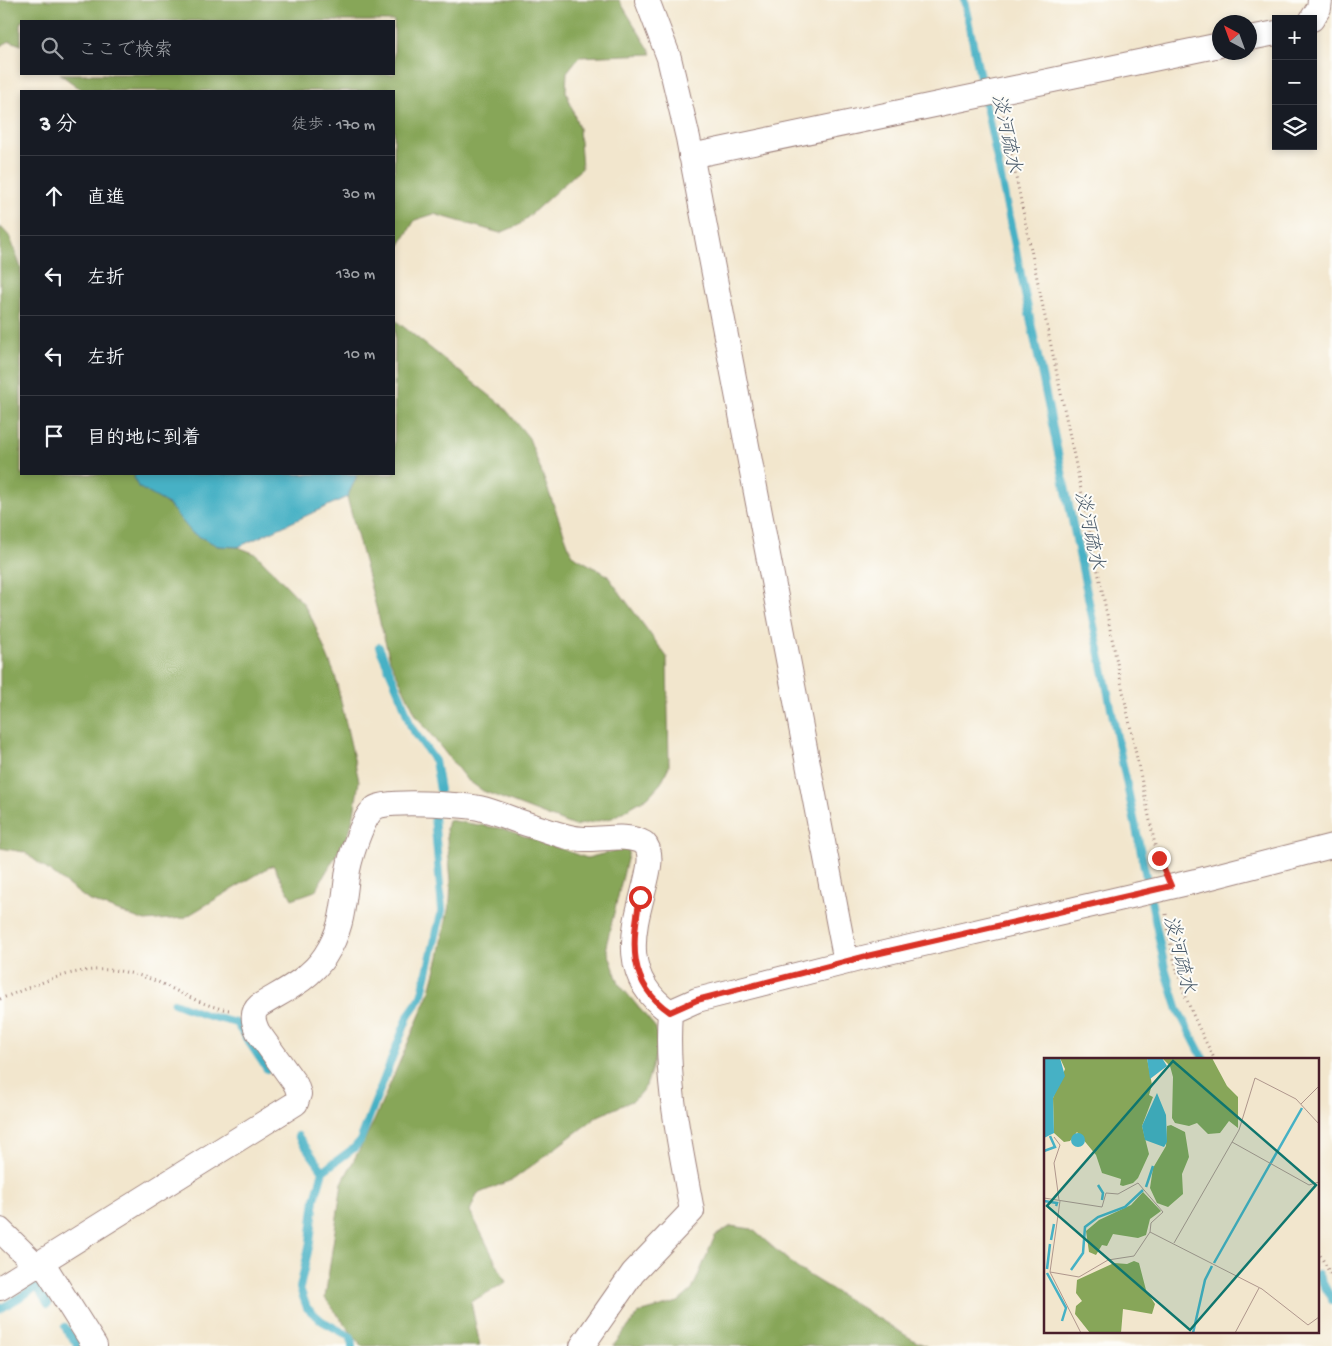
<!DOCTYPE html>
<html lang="ja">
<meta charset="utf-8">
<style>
:root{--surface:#171b24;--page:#20242c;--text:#f1f3f6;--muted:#9ea1a6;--line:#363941}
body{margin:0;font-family:"Gochi Hand","Klee One",sans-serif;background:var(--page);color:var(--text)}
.controls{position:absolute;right:15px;top:15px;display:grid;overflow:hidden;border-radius:0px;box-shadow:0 2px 8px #0003}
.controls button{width:45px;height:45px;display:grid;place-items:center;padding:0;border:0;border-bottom:1px solid var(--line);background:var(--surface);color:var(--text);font:25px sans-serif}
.compass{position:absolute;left:1212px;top:15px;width:45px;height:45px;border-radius:50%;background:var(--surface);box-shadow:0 2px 8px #0003;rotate:319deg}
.stop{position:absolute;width:15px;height:15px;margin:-11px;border:4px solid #d93025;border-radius:50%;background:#fff}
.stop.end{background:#d93025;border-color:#fff;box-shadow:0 1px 5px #0008}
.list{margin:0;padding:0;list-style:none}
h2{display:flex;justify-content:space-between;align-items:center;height:65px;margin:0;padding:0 20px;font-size:21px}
h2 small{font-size:16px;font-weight:400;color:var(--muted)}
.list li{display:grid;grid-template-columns:32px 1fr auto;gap:15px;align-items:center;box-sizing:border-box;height:80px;padding:0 20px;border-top:1px solid var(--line)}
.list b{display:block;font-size:19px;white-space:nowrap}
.list em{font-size:16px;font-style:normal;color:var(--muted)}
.icon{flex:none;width:28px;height:28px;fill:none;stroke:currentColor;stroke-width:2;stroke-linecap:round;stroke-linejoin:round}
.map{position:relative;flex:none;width:1332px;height:1346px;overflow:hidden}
.search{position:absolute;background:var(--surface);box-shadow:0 2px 8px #0003;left:20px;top:20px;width:375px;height:55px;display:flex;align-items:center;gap:12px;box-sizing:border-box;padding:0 18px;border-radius:0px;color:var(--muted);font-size:19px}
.panel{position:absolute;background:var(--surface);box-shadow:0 2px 8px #0003;left:20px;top:90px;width:375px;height:385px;border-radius:0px}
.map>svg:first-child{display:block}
.forest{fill:#87a659;stroke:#686242}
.water{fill:#46b1c5;stroke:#486878}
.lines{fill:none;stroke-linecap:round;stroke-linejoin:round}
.stream{stroke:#46b1c5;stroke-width:8}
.minor-casing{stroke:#9e827c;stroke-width:26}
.path{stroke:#9e827c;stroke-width:3;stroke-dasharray:1 4;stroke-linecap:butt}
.minor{stroke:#fff;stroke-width:24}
.route{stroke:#d93025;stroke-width:6}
.labels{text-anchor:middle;stroke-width:4;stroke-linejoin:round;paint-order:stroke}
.water-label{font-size:20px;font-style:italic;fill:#485969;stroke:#fdfcf7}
.inset-river{fill:none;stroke:#46b1c5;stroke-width:2.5}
.inset-road{fill:none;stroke:#af968c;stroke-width:1}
.view{fill:#0f766e;fill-opacity:0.15;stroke:#0f766e;stroke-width:2.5}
.inset-edge{fill:none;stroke:#4a1f2b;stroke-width:2.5}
</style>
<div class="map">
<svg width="1332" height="1346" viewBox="0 0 1332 1346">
<rect width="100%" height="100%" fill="#fdfcf7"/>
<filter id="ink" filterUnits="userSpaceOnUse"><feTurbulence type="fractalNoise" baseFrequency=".02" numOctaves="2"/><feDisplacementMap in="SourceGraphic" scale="10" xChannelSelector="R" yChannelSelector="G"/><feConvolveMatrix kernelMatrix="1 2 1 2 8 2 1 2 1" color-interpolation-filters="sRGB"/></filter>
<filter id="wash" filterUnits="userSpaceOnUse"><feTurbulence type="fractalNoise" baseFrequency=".0096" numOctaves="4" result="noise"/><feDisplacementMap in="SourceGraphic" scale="20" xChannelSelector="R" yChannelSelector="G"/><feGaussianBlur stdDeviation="1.12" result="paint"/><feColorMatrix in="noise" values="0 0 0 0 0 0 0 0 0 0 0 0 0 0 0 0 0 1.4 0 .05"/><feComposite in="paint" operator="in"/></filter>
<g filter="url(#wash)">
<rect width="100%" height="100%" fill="#f2e6cd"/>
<path class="forest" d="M0 0H619L652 54 579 57 567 72 566 91 579 128 582 168 519 225 500 233 434 214 415 220 394 255V91H83L60 74H394V21H21V45L10 41 0 46Z
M0 226 10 237 21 268V474H135L134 477 218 546 238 547 256 554 303 603 313 621 335 675 359 781 354 814 349 833 315 891 292 899 273 865 184 918 145 921 88 900 24 852 0 848Z
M395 320 503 406 529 438 572 555 607 575 667 657 669 766 661 783 648 797 612 818 574 826 483 791 466 779 417 717 390 660 347 497 356 478V474H394Z
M448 820 504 829 587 858 630 847 606 946 619 984 656 1028 658 1048 646 1086 634 1100 598 1116 514 1179 477 1194 470 1211 506 1282 471 1302 480 1346H361L325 1298 342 1183 374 1121 429 994 439 957 450 900 451 880 446 829Z
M731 1226 752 1229 797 1268 915 1341 927 1346H613L639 1313 678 1302 692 1290 715 1236Z"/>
<path class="water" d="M135 474H356V478L347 497 238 547 218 546 192 533 168 504 138 487 134 477Z"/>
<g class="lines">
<path class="stream" d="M964 0 1165 968 1178 1010 1204 1060
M379 647 401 697 411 727 435 761 440 790
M174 1003 205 1015 236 1023 267 1069
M298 1136 323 1171
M1318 1274 1332 1300
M0 1309 37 1287 48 1304
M65 1327 78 1346
M352 1346 351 1337 322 1321 307 1308 300 1288 310 1242 315 1199 323 1171 354 1148 360 1141 409 1014 421 997 442 910 434 816"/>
</g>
</g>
<g filter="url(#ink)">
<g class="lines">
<g class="minor-casing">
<path id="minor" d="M647 0 669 58 688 138 846 962
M1312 19 1319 8 1320 0
M1250 38 1276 33
M691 156 1220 45
M670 1012 697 1000 867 957 1196 881 1332 846
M0 1230 37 1266
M42 1262 95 1346
M0 1288 296 1103 299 1094 296 1085 258 1032C253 1022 251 1013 259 1006 283 991 309 980 325 956 344 927 343 903 348 870 351 855 363 816 375 808 386 799 463 805 479 808 497 812 513 820 530 825 547 830 566 839 585 839 604 840 626 833 644 843 670 869 591 958 670 1012
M582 1346 633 1273 692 1211C680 1143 665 1082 670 1012"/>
</g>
<path class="path" d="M1003 115 1155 845 1162 865
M1166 914C1173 972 1188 1008 1215 1060
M0 999C59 976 94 956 158 982 180 992 205 1007 229 1010
M1318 1251 1332 1277"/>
<use href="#minor" class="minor"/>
</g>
</g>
<g class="lines" filter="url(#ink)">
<path class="route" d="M640 897C632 943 627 983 670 1012L697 1000 867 956 1171 886 1159 858"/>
</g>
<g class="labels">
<g class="water-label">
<text transform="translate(1008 133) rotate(78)" y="7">淡河疏水</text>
<text transform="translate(1091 530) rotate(78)" y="7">淡河疏水</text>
<text transform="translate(1181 954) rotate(76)" y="7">淡河疏水</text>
</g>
</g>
<g transform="translate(1044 1058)">
<rect width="275" height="275" fill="#f2e6cd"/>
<path d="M16 0H103L108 27 105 37 109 39 98 68 105 96 94 120 89 125 79 128 76 127 77 121 58 115 52 97 33 74 26 83 20 84 10 75 9 40 21 11ZM118 0H168L183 28 194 39V70L185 63 176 75 164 76 153 65 145 68 131 65 128 60 129 19 126 8ZM127 67 141 74 145 99 138 116 139 136 124 149 113 145 106 130 109 110 122 88 123 68ZM99 134 117 153 106 161 102 177 94 180 69 176 63 188 58 187 52 197 45 194 42 173 55 162 87 147ZM90 203 95 205 102 232 111 246 108 256 79 251 77 275H46L31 256 32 248 38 243 32 235 33 222 70 205 83 206Z" fill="#87a659"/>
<path d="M0 0H16L21 18 9 40 10 75 0 80ZM103 0H118L123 8 106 21ZM113 35 122 57 123 84 120 89 101 82 98 68ZM27 82a7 7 0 1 1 14 0a7 7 0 1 1-14 0Z" fill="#46b1c5"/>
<path class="inset-river" d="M0 93 11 89 6 78M54 127 59 135 58 142M102 129 109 108M0 143 13 145 12 148M7 182 10 166M170 205 258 50M3 211 6 186M27 212 39 195 41 169 54 159 81 149 99 132M3 215 22 250 18 263M149 275 161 222 168 208"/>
<path class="inset-road" d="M257 46 275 28M10 79 16 87 10 105 15 142M188 84 265 127 275 124M0 140 58 149 62 135 74 136 94 125 119 154 107 165 106 174 90 198 64 202 35 219 6 214M16 143 6 214 37 275M106 174 218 231 264 267 275 259M130 185 195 72 211 20 252 41 275 66M191 275 215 230"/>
<path class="view" d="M129 3 272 127 146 272 3 148Z"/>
<rect width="275" height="275" class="inset-edge"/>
</g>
</svg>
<div class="controls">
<button>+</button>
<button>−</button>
<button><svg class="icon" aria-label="layers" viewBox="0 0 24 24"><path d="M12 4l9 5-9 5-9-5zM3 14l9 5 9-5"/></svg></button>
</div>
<svg class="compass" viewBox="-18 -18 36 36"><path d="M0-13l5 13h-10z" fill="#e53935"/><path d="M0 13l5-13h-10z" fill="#9ea1a6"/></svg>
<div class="stop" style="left:640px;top:897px"></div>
<div class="stop end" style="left:1159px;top:858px"></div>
<div class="search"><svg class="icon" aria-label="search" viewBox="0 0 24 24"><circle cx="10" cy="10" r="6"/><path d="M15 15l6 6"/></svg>ここで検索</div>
<section class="panel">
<h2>3 分<small>徒歩 · 170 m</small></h2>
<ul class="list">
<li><svg class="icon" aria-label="ahead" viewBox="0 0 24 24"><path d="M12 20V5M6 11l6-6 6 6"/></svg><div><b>直進</b></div><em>30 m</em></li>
<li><svg class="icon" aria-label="left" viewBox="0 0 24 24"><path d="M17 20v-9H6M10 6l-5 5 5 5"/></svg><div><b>左折</b></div><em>130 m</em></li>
<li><svg class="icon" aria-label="left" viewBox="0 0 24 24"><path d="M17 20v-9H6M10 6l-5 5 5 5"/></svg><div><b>左折</b></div><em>10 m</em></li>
<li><svg class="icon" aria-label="arrive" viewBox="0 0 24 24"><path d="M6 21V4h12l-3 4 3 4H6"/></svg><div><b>目的地に到着</b></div></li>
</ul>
</section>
</div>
